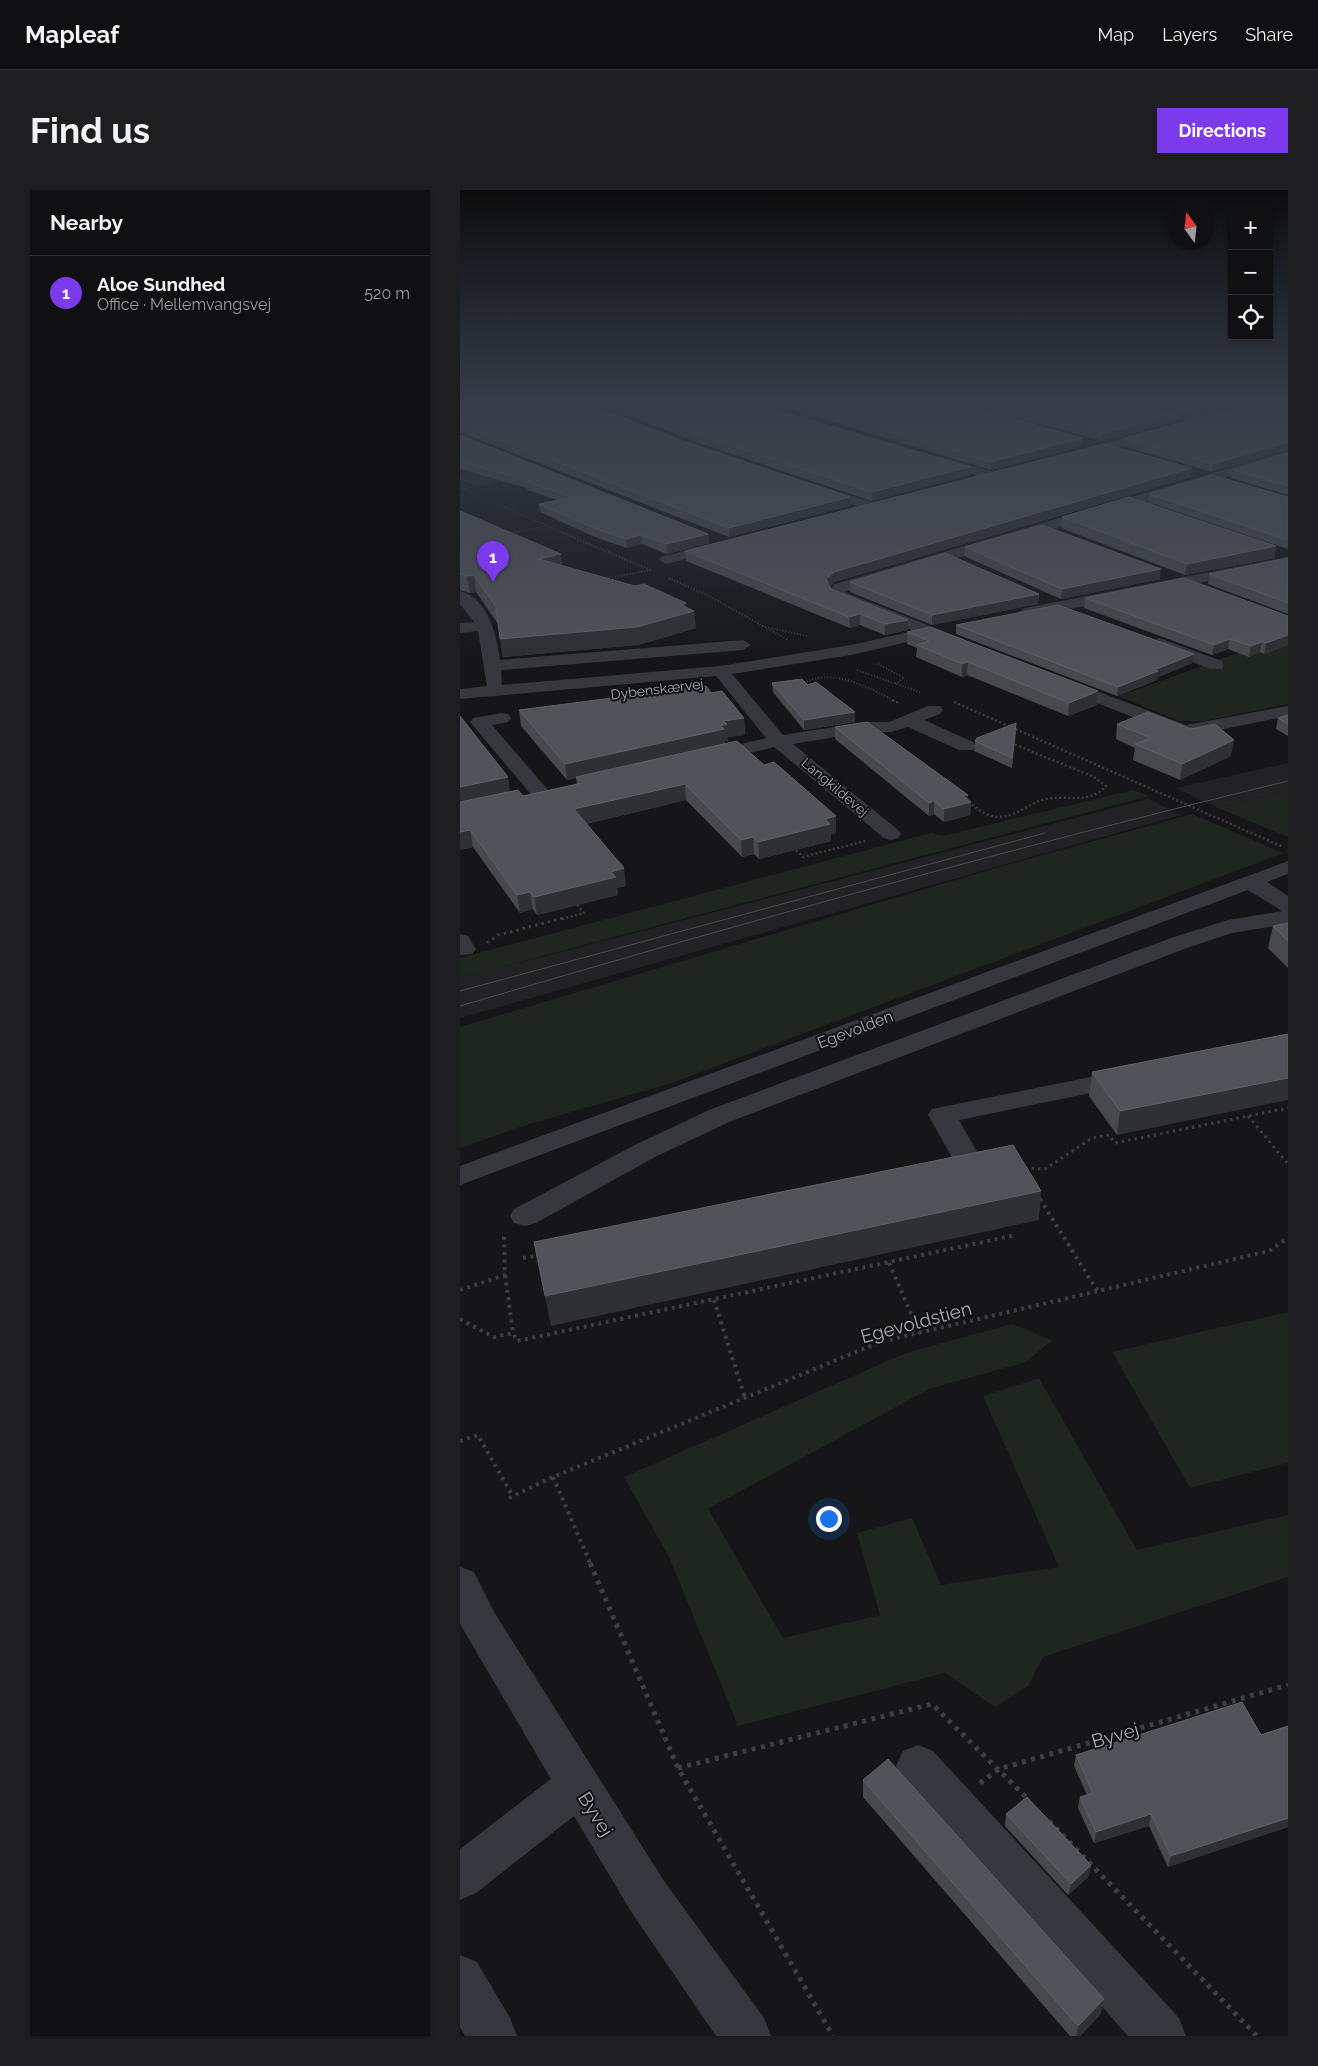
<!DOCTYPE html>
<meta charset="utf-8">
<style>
:root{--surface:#101012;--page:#1e1e20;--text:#f1f3f6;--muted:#9c9d9f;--line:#303032;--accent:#7c3aed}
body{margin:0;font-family:Raleway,sans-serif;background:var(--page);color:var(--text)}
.controls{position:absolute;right:15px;top:15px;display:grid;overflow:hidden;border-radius:0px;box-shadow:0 1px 4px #0004}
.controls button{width:45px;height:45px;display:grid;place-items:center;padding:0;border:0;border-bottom:1px solid var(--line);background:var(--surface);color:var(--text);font:25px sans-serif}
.compass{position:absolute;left:708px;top:15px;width:45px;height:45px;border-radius:50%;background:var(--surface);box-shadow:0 1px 4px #0004;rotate:345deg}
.you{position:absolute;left:368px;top:1328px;width:18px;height:18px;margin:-12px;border:4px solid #fff;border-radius:50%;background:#1a73e8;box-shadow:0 0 0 8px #1a73e833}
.badge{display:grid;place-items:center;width:32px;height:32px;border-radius:50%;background:var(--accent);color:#fff;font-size:16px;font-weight:700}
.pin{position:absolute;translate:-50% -41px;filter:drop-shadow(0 1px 2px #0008)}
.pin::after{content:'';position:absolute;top:26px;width:18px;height:15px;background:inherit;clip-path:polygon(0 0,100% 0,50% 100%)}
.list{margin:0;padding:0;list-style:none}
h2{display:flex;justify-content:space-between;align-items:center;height:65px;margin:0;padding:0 20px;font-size:21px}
h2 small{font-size:16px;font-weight:400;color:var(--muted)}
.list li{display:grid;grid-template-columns:32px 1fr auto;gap:15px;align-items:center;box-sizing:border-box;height:75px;padding:0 20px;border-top:1px solid var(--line)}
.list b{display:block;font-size:19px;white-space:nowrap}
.list p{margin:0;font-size:16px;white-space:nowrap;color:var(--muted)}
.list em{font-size:16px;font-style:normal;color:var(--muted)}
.icon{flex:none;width:28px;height:28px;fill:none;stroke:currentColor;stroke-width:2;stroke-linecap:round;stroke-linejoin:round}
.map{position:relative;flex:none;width:828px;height:1846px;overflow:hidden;border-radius:0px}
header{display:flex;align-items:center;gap:30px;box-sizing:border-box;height:70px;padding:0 25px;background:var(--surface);border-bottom:1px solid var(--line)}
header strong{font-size:24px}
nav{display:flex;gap:28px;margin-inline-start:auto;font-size:18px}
.intro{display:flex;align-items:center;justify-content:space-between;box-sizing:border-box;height:120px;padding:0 30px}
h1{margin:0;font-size:35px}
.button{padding:12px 22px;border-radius:0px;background:var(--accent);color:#fff;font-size:18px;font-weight:700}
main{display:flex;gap:30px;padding:0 30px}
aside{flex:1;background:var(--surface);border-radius:0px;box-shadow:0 1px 4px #0004}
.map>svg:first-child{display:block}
.built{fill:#222225}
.green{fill:#1e261f}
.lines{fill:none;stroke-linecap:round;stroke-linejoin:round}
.path-far5{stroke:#3d3f44;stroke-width:1;stroke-dasharray:1 2;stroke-linecap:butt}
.path-far4{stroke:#3d3f44;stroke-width:2;stroke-dasharray:1 2;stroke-linecap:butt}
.path-far3{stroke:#3d3f44;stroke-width:2.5;stroke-dasharray:2 2.5;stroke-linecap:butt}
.path-far2{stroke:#3d3f44;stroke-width:3;stroke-dasharray:2.5 4;stroke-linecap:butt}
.path-far1{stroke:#3d3f44;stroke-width:4;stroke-dasharray:3 4.5;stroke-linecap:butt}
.path{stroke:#3d3f44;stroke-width:5;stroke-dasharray:4 5.5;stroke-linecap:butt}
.minor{fill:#37383d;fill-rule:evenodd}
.tram{stroke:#4a4c52;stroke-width:1}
.wall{fill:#47494d}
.shaded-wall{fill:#2f3033}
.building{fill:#525359;stroke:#5f6168}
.labels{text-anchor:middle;stroke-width:4;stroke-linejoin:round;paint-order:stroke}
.far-street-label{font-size:14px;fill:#a8adb8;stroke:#111113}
.street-label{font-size:16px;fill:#a8adb8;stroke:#111113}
.near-street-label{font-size:19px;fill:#a8adb8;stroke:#111113}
</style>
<header>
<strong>Mapleaf</strong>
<nav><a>Map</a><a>Layers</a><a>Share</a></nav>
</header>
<div class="intro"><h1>Find us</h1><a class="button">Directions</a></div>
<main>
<aside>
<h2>Nearby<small></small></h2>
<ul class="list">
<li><span class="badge">1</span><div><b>Aloe Sundhed</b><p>Office · Mellemvangsvej</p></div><em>520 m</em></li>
</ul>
</aside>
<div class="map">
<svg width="828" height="1846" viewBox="0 0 828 1846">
<rect width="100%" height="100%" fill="#161618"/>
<path class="built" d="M828 573V601L758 618 716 598Z
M688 609 721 625 0 828V788Z"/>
<path class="green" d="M58 274 79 282 15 296 0 289V285Z
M828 445V514L744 531H719L659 506Z
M673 600 689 606 0 788V768L471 643 483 646Z
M828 601V647L758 618Z
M732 624 823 663 212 893 63 936 0 958V837L539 677Z
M828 1122V1273L730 1298 652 1162Z
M552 1134 592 1150 566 1172 469 1199 248 1319 323 1448 420 1425 397 1343 452 1328 481 1395 599 1377 523 1206 579 1188 677 1360 828 1325V1387L583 1467 568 1496 535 1517 485 1483 278 1536 210 1369 164 1287 446 1163Z"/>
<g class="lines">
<path class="path-far5" d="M340 229 356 226
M88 282 102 279
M0 298 104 343
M4 299 48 290
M0 306 14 304
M53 343 85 336"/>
<path class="path-far4" d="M101 342 190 380
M47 344 59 342
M209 388 249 406 328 450
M143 389 191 380
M302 436 347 446
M418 474 444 488 434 494
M397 480 462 503
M347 497 346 492C376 478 408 498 435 511"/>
<path class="path-far3" d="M432 510 439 513
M494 512 823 657
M508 612C518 619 527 627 539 627 554 627 566 616 579 611 602 602 627 617 646 596L634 587 551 553
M333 657 343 667 405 651
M102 729 124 723 115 712"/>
<path class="path-far2" d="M27 753 38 745 107 727
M788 926 828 974
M565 978 585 979 632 948 649 945 655 953 828 918
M579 1007 581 1010"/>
<path class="path-far1" d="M580 1009 638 1102
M63 1068 80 1065
M429 1073 460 1144
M45 1085 53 1143
M0 1100 45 1085 44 1047 46 1043
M254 1110 285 1208
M0 1129 34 1147 53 1143 57 1151 556 1045
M0 1251 18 1245 52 1305
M93 1287 131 1375
M49 1308 93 1287 420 1152 809 1061 828 1048"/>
<path class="path" d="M130 1373 218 1578 373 1846
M218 1578 472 1514 569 1610
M520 1593 539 1579 828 1495
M589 1631 797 1846"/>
<path class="minor" d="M647 212H667L741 230 743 232 737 235Z
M701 239 705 240V244L614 268 608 264 610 262Z
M828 261V269L384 402 503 449 505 452 503 455H491L469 447 391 465 272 484 323 545 406 532H429L468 516H480L483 520 480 524 464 530 513 552 515 556 513 560H499L448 537 431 542H406L333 554 438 640 441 644 438 648 431 650 424 648 314 557 248 573 241 571 238 567 241 563 306 548 256 486 0 509V499L27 496 18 441 0 443V433L14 432 0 414V401C28 408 37 446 40 470L283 450 291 455 283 460 41 480 42 495 260 476 391 455 454 441 372 408 368 401 375 394Z
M475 265 536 283 538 286 532 290 471 272 469 269Z
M355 294 417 314 419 317 412 321 351 301 349 298Z
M260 352 265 353 267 356 265 359 206 374 199 370 201 367Z
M828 367V375L565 428 557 423 565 418Z
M699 448 762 471 764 475 762 479H750L693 456 691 453Z
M602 488 726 535 828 516V526L724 547 596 497 593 493 596 489Z
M42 523 48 524 51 528 48 532 32 535 88 600 91 604 88 608H74L10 532 13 528Z
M828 671V684L807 692 828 706V734L772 743 727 758 269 932 195 967 76 1033 65 1036 54 1033 50 1026 54 1019 175 955 249 920 711 748 768 730 822 721 788 700 0 995V976Z
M0 744 8 746 16 759 12 764 0 765Z
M666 880 675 882 679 888 675 894 499 930 525 976 521 983 511 985 501 983 468 925 472 919 482 917Z
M0 1377 14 1382 34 1422 204 1691 304 1828 311 1846H256L172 1723 114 1626 16 1703 0 1710V1659L91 1589 0 1434Z
M458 1555 473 1561 719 1828 726 1846H668L443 1591 436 1576 443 1561Z
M0 1765 17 1772 50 1828 57 1846H5L0 1837Z"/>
<path class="tram" d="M0 801 585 643
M0 816C275 735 550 658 828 591"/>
</g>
<path class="wall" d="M0 212 218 249 390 307V316L269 347 0 242Z
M132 212H299L333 225 510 285 412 311 228 249Z
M307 212H492L623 248V256L531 280Z
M497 212H669L716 232 643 251Z
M676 212H792L736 227Z
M798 212 752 282 663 256 664 248Z
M0 245 248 344 249 353 207 364 182 354 167 358 135 347 80 322 79 314 97 310 68 300 67 298 0 279Z
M828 263V305L771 288 773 280Z
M731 287 374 392 370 397 371 399 448 440 425 445 400 435 390 438 226 371 225 361Z
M689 304 828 307V359L688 312Z
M0 321 102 376 227 417 236 438 178 455 43 467 38 434 16 402 10 403 0 400Z
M602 327 816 356 814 368 725 385 601 338Z
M505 357 700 389 601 409 504 366Z
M828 368V424L748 394 749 384Z
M390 392 579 404 578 414 472 435 390 402Z
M625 408 828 426V455L804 464 800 462 789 467 768 459 752 465 624 418Z
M496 435 732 473 698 487 697 490 657 506 496 444Z
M447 442 638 501 637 515 608 526 507 485 502 487 456 467 457 458 447 454Z
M312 493 348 495 395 522V532L344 540 313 502Z
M251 503 284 528 285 545 267 547 268 551H265V554L304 575 376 626V643L371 644V651L299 669 294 664 282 667 226 610 126 634 166 696 157 698 158 705 77 725 73 719 60 723 13 657 0 660V526L50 601 63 606 117 594 116 588 107 590 61 536 59 520Z
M828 525V546L816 539 818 528Z
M657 534 771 566 720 590 673 570 675 558 656 549Z
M375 537 508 605V610L511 612 510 625 484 632 474 624 469 626 375 549Z
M556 542 552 578 514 561 515 551Z
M828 733V778L808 758 813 736Z
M828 844 657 945 629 906 632 882Z
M828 1536V1637L708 1677 689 1636 634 1653 618 1618 620 1607 627 1605 614 1576 616 1565 801 1545Z
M403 1590 644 1809 640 1825 620 1846H610L403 1607Z
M546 1624 631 1675 628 1687 608 1705 545 1636Z"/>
<path class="shaded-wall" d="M765 212H792L736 227 737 220Z
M717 224 716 232 643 251 644 243Z
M623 248V256L531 280V272Z
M828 252V260L752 282 753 274Z
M510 277V285L412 311V302Z
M732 278 731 287 374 392 367 400 366 389 374 382Z
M390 307V316L269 347V338Z
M248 344 249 353 207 364 206 354Z
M181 345 182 354 167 358 166 349Z
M816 356 814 368 725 385 727 374Z
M101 364 103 380 79 369Z
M701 379 700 389 601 409 602 399Z
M14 385 16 402 10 403 7 386Z
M579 404 578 414 472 435V425Z
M226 413 227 423 234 421 236 438 178 455 43 467 40 449Z
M400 424V435L390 438 389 427Z
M448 430V440L425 445V434Z
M828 445V455L804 464 806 453Z
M770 449 768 459 752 465 754 455Z
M802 452 800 462 789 467 791 456Z
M734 464 732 473 698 487 697 490 657 506 658 497 694 480Z
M508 472 507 485 502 487V474Z
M638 501 637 515 608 526 609 513Z
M395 522V532L344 540V530Z
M284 528 285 545 267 547 268 551H265V555L116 587V588L107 590 105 574 263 531Z
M774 550 771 566 720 590 722 574Z
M48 587 50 603 0 614V597Z
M225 594 226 610 116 636 114 619Z
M508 605V613L511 612 510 625 484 632V619L503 606Z
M474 611V624L469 626V613Z
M376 626V643L371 644V651L299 669 298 652 365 629Z
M10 640 13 657 0 660V642Z
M293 647 294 664 282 667 281 650Z
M164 678 166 696 157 698 158 705 77 725 74 707 151 682Z
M70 702 73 719 60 723 57 705Z
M828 888V910L657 945 660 921Z
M581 1001 579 1030 91 1136 85 1106Z
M691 1624 689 1636 634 1653 636 1642Z
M828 1628V1637L708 1677 711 1666Z
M631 1675 628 1687 608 1705 611 1694Z
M644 1809 640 1825 620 1846H616L618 1836Z"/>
<path class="building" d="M0 212H124L218 249 390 307 269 338 0 235Z
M150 212H299L333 225 510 277 412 302 227 241Z
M332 212H492L623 248 531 272Z
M525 212H669L717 224 644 243Z
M707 212H765L737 220Z
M798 212H828V252L753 274 664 248Z
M0 245 248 344 206 354 181 345 166 349 134 338 79 314 112 307 67 292 72 291 0 272Z
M644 254 732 278 374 382 366 389 371 399 448 430 425 434 400 424 389 427 225 361Z
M828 263V296L773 280Z
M752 285 828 307V350L689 304Z
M669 307 816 356 727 374 602 327Z
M0 321 101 364 79 369 175 396 184 394 226 413 221 415 234 421 177 437 40 449 36 417 14 385 7 386 0 384Z
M582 335 701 379 602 399 505 357Z
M485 363 579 404 472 425 390 392Z
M828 368V413L749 384Z
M724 388 828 426V445L806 453 802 452 791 456 770 449 754 455 625 408Z
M598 415 734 464 694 480 698 481 658 497 496 435Z
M470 437 638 501 609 513 508 472 502 474 457 455 469 451 447 442Z
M342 489 348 495 356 492 395 522 344 530 312 493Z
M246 496 251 503 262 501 284 528 263 531 267 534 260 536 264 539 105 574 59 520Z
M688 522 731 539 755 534 774 550 722 574 675 554 691 548 657 534Z
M828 525V534L818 528Z
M0 526 48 587 0 597Z
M407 532 508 605 503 606 511 612 484 619 474 611 469 613 375 537Z
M556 533 552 568 515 551 517 548Z
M277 551 304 575 314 572 376 626 365 629 370 634 298 652 293 647 281 650 225 594 114 619 164 678 151 682 156 687 74 707 70 702 57 705 10 640 0 642V612L58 600 63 606 122 593 116 587Z
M828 733V751L813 736Z
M828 844V888L660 921 632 882Z
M553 955 581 1001 85 1106 74 1052Z
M782 1512 801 1545 828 1536V1628L711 1666 691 1624 636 1642 620 1607 633 1603 616 1565Z
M428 1569 644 1809 618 1836 403 1590Z
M567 1607 631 1675 611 1694 546 1624Z"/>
<linearGradient id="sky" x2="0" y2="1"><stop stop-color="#0c0c0d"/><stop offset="0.45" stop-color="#363c48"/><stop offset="1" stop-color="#363c48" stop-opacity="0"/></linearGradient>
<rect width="828" height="471" fill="url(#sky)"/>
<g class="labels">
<g class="far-street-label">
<text transform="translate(197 499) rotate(-7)" y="5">Dybenskærvej</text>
<text transform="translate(375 597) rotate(40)" y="5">Langkildevej</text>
</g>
<g class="street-label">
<text transform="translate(395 839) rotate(-21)" y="6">Egevolden</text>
</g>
<g class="near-street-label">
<text transform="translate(456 1132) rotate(-15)" y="7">Egevoldstien</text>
<text transform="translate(655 1545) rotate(-16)" y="7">Byvej</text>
<text transform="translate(136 1624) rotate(58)" y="7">Byvej</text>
</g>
</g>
</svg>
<div class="controls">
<button>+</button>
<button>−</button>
<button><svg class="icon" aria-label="locate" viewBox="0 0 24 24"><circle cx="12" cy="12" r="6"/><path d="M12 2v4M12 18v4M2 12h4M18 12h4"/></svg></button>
</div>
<svg class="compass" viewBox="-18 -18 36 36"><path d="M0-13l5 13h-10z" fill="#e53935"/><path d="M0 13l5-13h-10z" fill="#9c9d9f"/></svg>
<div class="you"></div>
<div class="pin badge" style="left:33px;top:392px">1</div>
</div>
</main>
